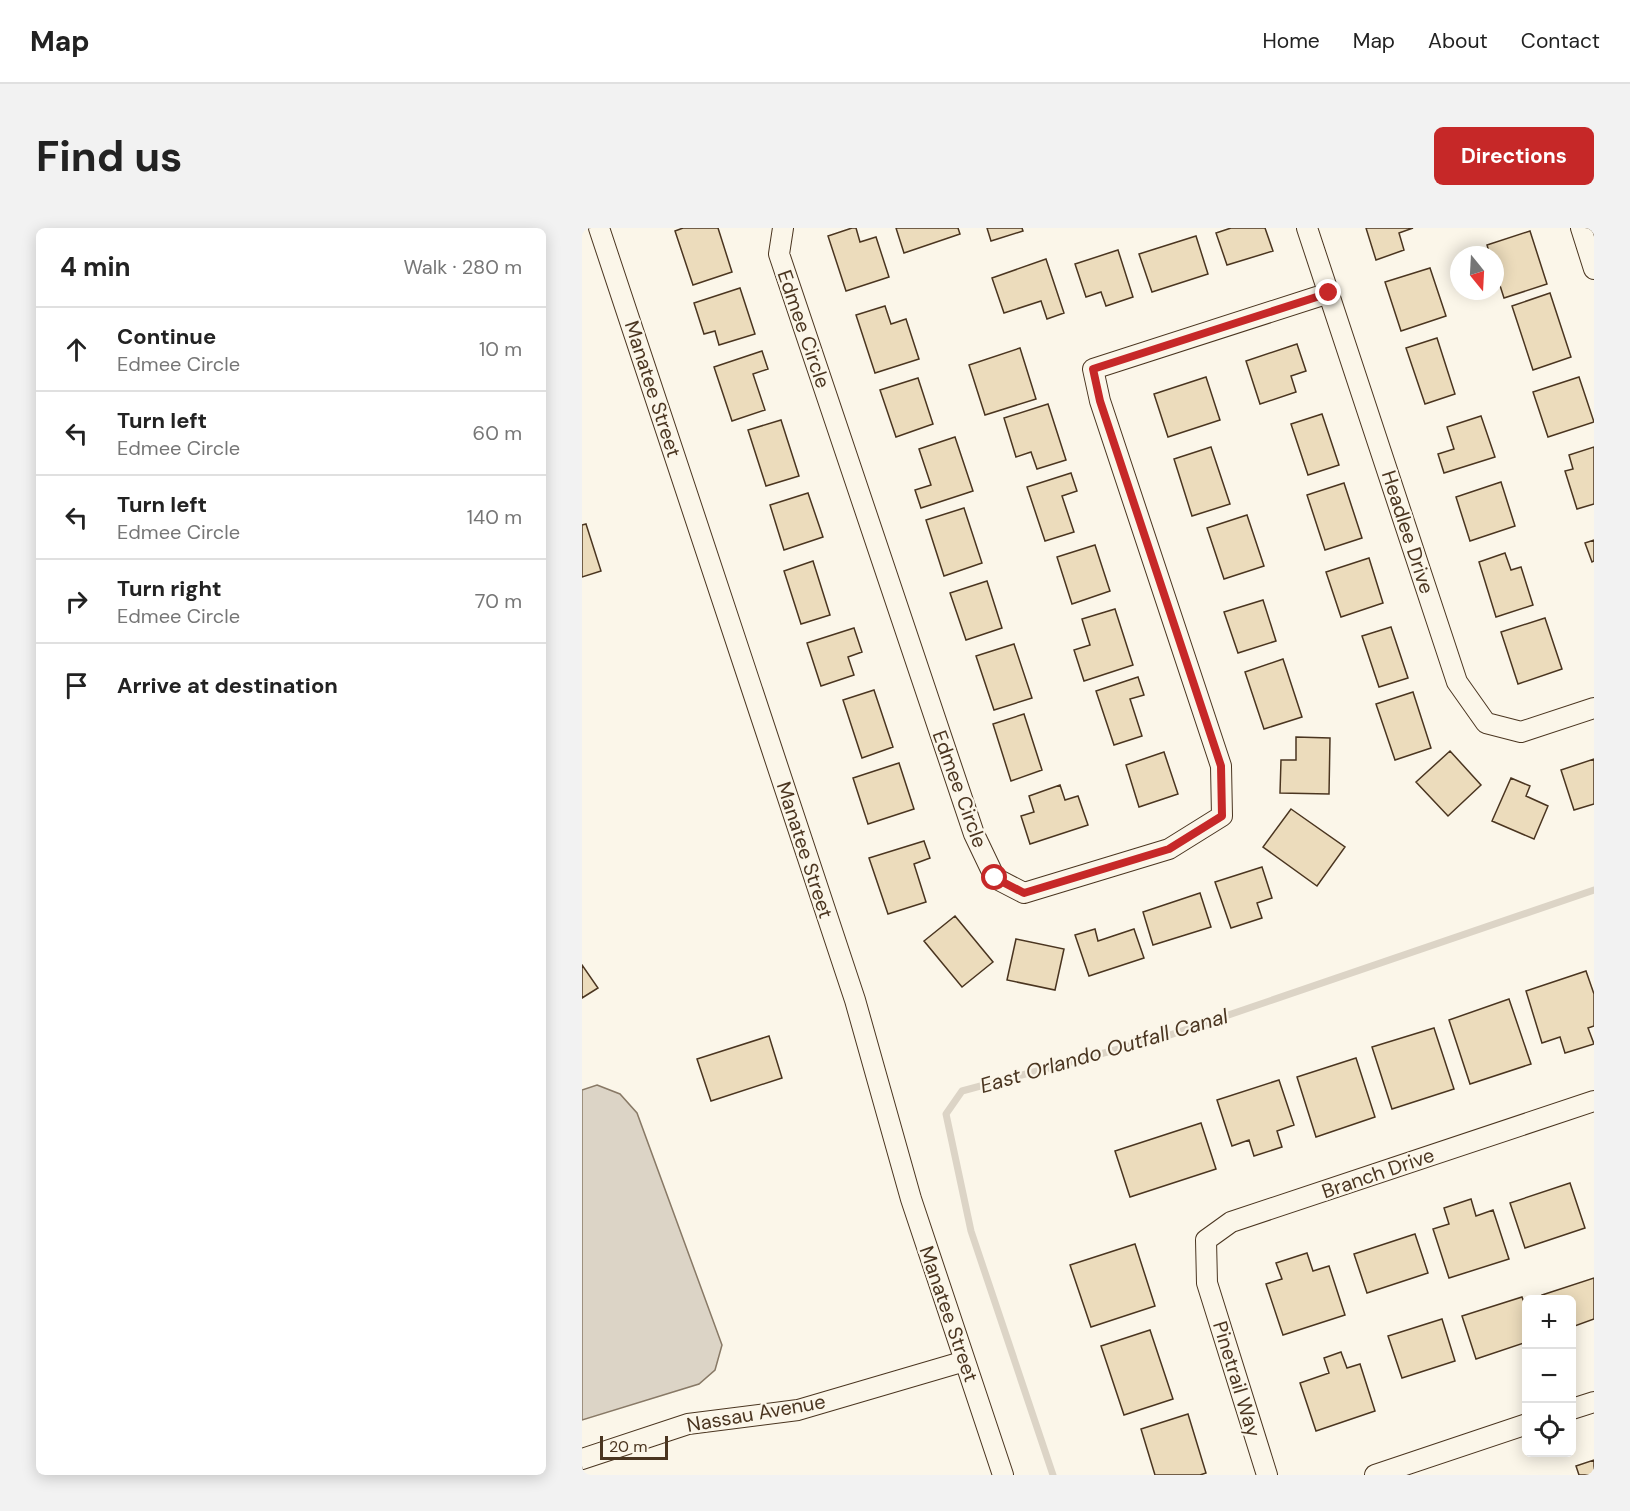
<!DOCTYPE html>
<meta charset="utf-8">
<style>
:root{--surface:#fff;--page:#f2f2f2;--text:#222;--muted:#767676;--line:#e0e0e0;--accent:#c62828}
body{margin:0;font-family:"DM Sans",sans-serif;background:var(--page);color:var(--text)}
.controls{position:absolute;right:18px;bottom:18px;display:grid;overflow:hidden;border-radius:9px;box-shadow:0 3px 15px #0003}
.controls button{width:54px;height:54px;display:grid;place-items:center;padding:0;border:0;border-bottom:2px solid var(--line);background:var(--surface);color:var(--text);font:30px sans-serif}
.compass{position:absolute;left:868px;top:18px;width:54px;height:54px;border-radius:50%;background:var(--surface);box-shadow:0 3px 15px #0003;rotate:162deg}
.scale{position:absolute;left:18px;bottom:15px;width:68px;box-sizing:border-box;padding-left:6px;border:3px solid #4a3520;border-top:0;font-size:16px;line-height:21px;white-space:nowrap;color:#4a3520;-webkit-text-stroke:4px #fbf6e9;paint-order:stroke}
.stop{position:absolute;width:18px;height:18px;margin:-14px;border:4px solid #c62828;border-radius:50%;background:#fff}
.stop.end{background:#c62828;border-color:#fff;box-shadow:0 2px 6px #0008}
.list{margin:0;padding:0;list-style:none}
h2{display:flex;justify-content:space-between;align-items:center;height:78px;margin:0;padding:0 24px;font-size:26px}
h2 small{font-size:20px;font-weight:400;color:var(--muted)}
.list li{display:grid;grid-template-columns:39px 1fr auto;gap:18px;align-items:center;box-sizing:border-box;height:84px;padding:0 24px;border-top:2px solid var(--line)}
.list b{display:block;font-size:22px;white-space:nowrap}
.list p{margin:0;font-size:20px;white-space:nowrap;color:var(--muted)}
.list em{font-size:20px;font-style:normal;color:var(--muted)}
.icon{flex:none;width:33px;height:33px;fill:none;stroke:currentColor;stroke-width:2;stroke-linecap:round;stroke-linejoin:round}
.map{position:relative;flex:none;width:1012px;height:1247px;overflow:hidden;border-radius:9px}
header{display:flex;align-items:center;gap:36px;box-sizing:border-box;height:84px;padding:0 30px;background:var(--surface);border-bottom:2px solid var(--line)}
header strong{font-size:28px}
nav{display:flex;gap:33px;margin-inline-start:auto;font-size:21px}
.intro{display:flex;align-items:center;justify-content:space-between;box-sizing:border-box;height:144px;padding:0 36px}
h1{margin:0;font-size:42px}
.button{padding:15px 27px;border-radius:9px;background:var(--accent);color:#fff;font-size:21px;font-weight:700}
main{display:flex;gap:36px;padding:0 36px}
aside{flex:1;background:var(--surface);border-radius:9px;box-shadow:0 3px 15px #0003}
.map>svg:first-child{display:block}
.water{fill:#dcd4c6;stroke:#887966;stroke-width:1.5}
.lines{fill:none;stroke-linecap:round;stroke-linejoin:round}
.stream{stroke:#dcd4c6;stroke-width:7}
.building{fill:#ecdcbc;stroke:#4a3520;stroke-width:1.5}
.street-casing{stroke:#4a3520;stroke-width:22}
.street{stroke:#fbf6e9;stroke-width:20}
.route{stroke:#c62828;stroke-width:8}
.labels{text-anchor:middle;stroke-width:4.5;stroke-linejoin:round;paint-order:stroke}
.street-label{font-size:20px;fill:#4a3520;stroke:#fbf6e9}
.water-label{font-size:21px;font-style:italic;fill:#4a3520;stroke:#fbf6e9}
</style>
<header>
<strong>Map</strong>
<nav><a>Home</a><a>Map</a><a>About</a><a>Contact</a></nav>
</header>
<div class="intro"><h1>Find us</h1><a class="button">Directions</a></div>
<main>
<aside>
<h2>4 min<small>Walk · 280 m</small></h2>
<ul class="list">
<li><svg class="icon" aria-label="ahead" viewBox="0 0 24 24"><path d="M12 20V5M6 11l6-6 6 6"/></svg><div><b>Continue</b><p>Edmee Circle</p></div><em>10 m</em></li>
<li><svg class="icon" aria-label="left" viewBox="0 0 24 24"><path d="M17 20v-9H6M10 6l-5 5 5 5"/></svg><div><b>Turn left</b><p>Edmee Circle</p></div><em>60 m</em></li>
<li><svg class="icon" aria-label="left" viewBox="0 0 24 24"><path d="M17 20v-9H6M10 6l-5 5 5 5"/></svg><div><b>Turn left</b><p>Edmee Circle</p></div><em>140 m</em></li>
<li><svg class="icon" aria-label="right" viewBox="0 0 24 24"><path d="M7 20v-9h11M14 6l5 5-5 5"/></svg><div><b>Turn right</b><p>Edmee Circle</p></div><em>70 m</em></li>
<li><svg class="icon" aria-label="arrive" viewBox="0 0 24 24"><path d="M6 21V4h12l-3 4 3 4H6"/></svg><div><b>Arrive at destination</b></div></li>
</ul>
</aside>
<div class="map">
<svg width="1012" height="1247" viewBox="0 0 1012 1247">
<rect width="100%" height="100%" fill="#fbf6e9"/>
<path class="water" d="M15 857 38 866 55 885 140 1117 133 1142 117 1156 0 1192V862Z"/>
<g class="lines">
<path class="stream" d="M471 1247 389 1003 364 886 380 863 585 808 1012 662"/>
</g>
<path class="building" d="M101 0H136L150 44 111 57 93 3Z
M270 0H274L278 14 294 9 307 49 264 63 246 8Z
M314 0H376L378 6 322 25Z
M405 0H440L441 3 409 13Z
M649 0H683L691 23 645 37 634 5Z
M784 0H831L817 5 822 22 794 32Z
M948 3 965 56 922 70 913 42V27H908L905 17Z
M614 8 626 46 570 64 557 26Z
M536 22 551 69 524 78 519 64 504 69 493 36Z
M464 31 482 85 465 91 459 73 422 85 410 50Z
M848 40 864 88 819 103 803 54Z
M158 60 173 106 137 117 133 103 122 106 112 75Z
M968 65 989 129 951 142 930 78Z
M303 78 309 96 324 91 337 131 293 145 274 87Z
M855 110 873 166 843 176 824 120Z
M715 116 724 143 709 148 714 164 678 176 664 133Z
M438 120 454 171 403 187 387 137Z
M180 123 186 141 171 146 183 182 150 193 132 139Z
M624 149 638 192 586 209 572 166Z
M997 149 1012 194 966 209 951 164Z
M336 150 351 196 314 209 298 162Z
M466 176 484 232 455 241 449 224 434 229 422 190Z
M740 186 757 237 726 247 709 196Z
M899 188 913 229 862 245 856 226 872 221 865 199Z
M199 192 217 248 184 258 166 202Z
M373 209 391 263 339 280 333 262 349 257 337 221Z
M629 219 648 276 610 288 592 231Z
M1012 219V276L995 281 983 243 991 241 987 227Z
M489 245 495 263 480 268 492 304 463 313 445 259Z
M919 254 933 298 888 313 874 269Z
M762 255 780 310 743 322 725 267Z
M226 265 241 309 202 322 188 277Z
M382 280 400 335 362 348 344 292Z
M665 287 682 338 642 351 625 300Z
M4 296 19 343 0 349V297Z
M1012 312V333L1010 334 1003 315Z
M513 317 528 363 490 376 475 329Z
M923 325 929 342 939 339 951 377 914 389 897 334Z
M787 330 801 375 759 389 744 344Z
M231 333 248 387 219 396 202 343Z
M405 353 420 400 384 412 368 365Z
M681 372 694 413 656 425 642 384Z
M533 381 551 437 502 453 492 422 508 417 500 391Z
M963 390 980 441 936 456 919 404Z
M809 399 826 450 797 459 780 408Z
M272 400 280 424 266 429 272 447 239 458 225 415Z
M432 416 450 470 412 482 394 428Z
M701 431 720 489 682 501 663 444Z
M556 449 562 467 548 471 560 508 532 517 514 463Z
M292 462 311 519 280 530 261 472Z
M831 464 849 520 813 532 794 476Z
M442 486 460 542 429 553 411 496Z
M714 509 748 510 747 566 698 565 699 532H714Z
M868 523 899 557 866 588 834 554Z
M582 524 596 566 557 579 544 537Z
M1012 531V576L992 582 979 542Z
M317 535 332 581 286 596 271 550Z
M929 550 948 558 944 568 966 578 952 611 910 593Z
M478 557 483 572 496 568 506 597 448 616 439 588 452 584 447 568Z
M709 581 763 619 735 658 681 619Z
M342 613 348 630 332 636 344 674 306 686 287 630Z
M680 639 690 670 675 675 680 690 649 700 633 654Z
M618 665 629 699 571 717 561 684Z
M373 688 411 734 380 759 342 713Z
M513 701 516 713 552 701 562 730 507 748 493 707Z
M434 711 482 721 473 762 425 752Z
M0 737 16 760 0 770Z
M1004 743 1012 766V798L1006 800 1012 816 983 825 978 809 960 815 944 763Z
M927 771 949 836 888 856 867 792Z
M852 800 872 861 810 881 790 819Z
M187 808 200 850 129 873 115 831Z
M774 830 793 889 734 909 715 849Z
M697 852 712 897 695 903 700 919 672 928 667 912 650 918 635 872Z
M619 895 634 941 548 969 533 923Z
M988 955 1003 1000 943 1020 928 975Z
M889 971 894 988 911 982 927 1031 867 1050 851 1001 867 996 862 980Z
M833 1006 846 1045 785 1065 772 1026Z
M553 1016 573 1078 509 1099 488 1037Z
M725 1025 731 1043 747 1038 763 1087 701 1107 684 1056 700 1051 694 1035Z
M1012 1050V1091L990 1099V1072H962L960 1067Z
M940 1069 945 1083V1114L894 1131 880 1088Z
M860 1091 873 1133 820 1150 806 1108Z
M568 1102 591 1171 542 1187 519 1118Z
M759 1124 765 1140 778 1136 793 1183 734 1203 718 1155 747 1145 742 1130Z
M606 1186 624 1245 618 1247H573L559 1201Z
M1012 1232V1247H997L994 1238Z"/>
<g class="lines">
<g class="street-casing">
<path id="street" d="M17 0 273 772 329 971 421 1247
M201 0 197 26 392 606 413 650 442 665 587 621 640 588 639 538 518 173 511 141 747 65
M725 0 875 454 904 495 939 504 1012 480
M999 0 1012 41
M990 1181 1012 1174
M0 1231 106 1196 216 1182 383 1133
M685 1247 625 1055 624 1012 649 994 1012 873
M793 1247 945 1196"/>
</g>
<use href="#street" class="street"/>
</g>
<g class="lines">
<path class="route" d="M413 650 442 665 587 621 640 588 639 538 518 173 511 141 747 65"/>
</g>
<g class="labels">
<g class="street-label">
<text transform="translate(222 101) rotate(71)" y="7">Edmee Circle</text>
<text transform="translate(71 161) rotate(72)" y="7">Manatee Street</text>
<text transform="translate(826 304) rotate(72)" y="7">Headlee Drive</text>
<text transform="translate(378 561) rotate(70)" y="7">Edmee Circle</text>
<text transform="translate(223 622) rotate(72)" y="7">Manatee Street</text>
<text transform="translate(796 945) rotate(-19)" y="7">Branch Drive</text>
<text transform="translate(367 1086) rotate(71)" y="7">Manatee Street</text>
<text transform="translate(655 1151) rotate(73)" y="7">Pinetrail Way</text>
<text transform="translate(174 1185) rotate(-10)" y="7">Nassau Avenue</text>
</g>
<g class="water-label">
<text transform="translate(522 823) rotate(-16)" y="7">East Orlando Outfall Canal</text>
</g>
</g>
</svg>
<div class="controls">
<button>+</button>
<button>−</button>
<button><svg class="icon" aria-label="locate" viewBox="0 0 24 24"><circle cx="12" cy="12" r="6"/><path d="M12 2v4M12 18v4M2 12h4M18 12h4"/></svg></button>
</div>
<svg class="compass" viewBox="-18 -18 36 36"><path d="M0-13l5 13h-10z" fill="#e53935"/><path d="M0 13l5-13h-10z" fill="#767676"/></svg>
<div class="scale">20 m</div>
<div class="stop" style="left:413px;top:650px"></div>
<div class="stop end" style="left:747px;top:65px"></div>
</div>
</main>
